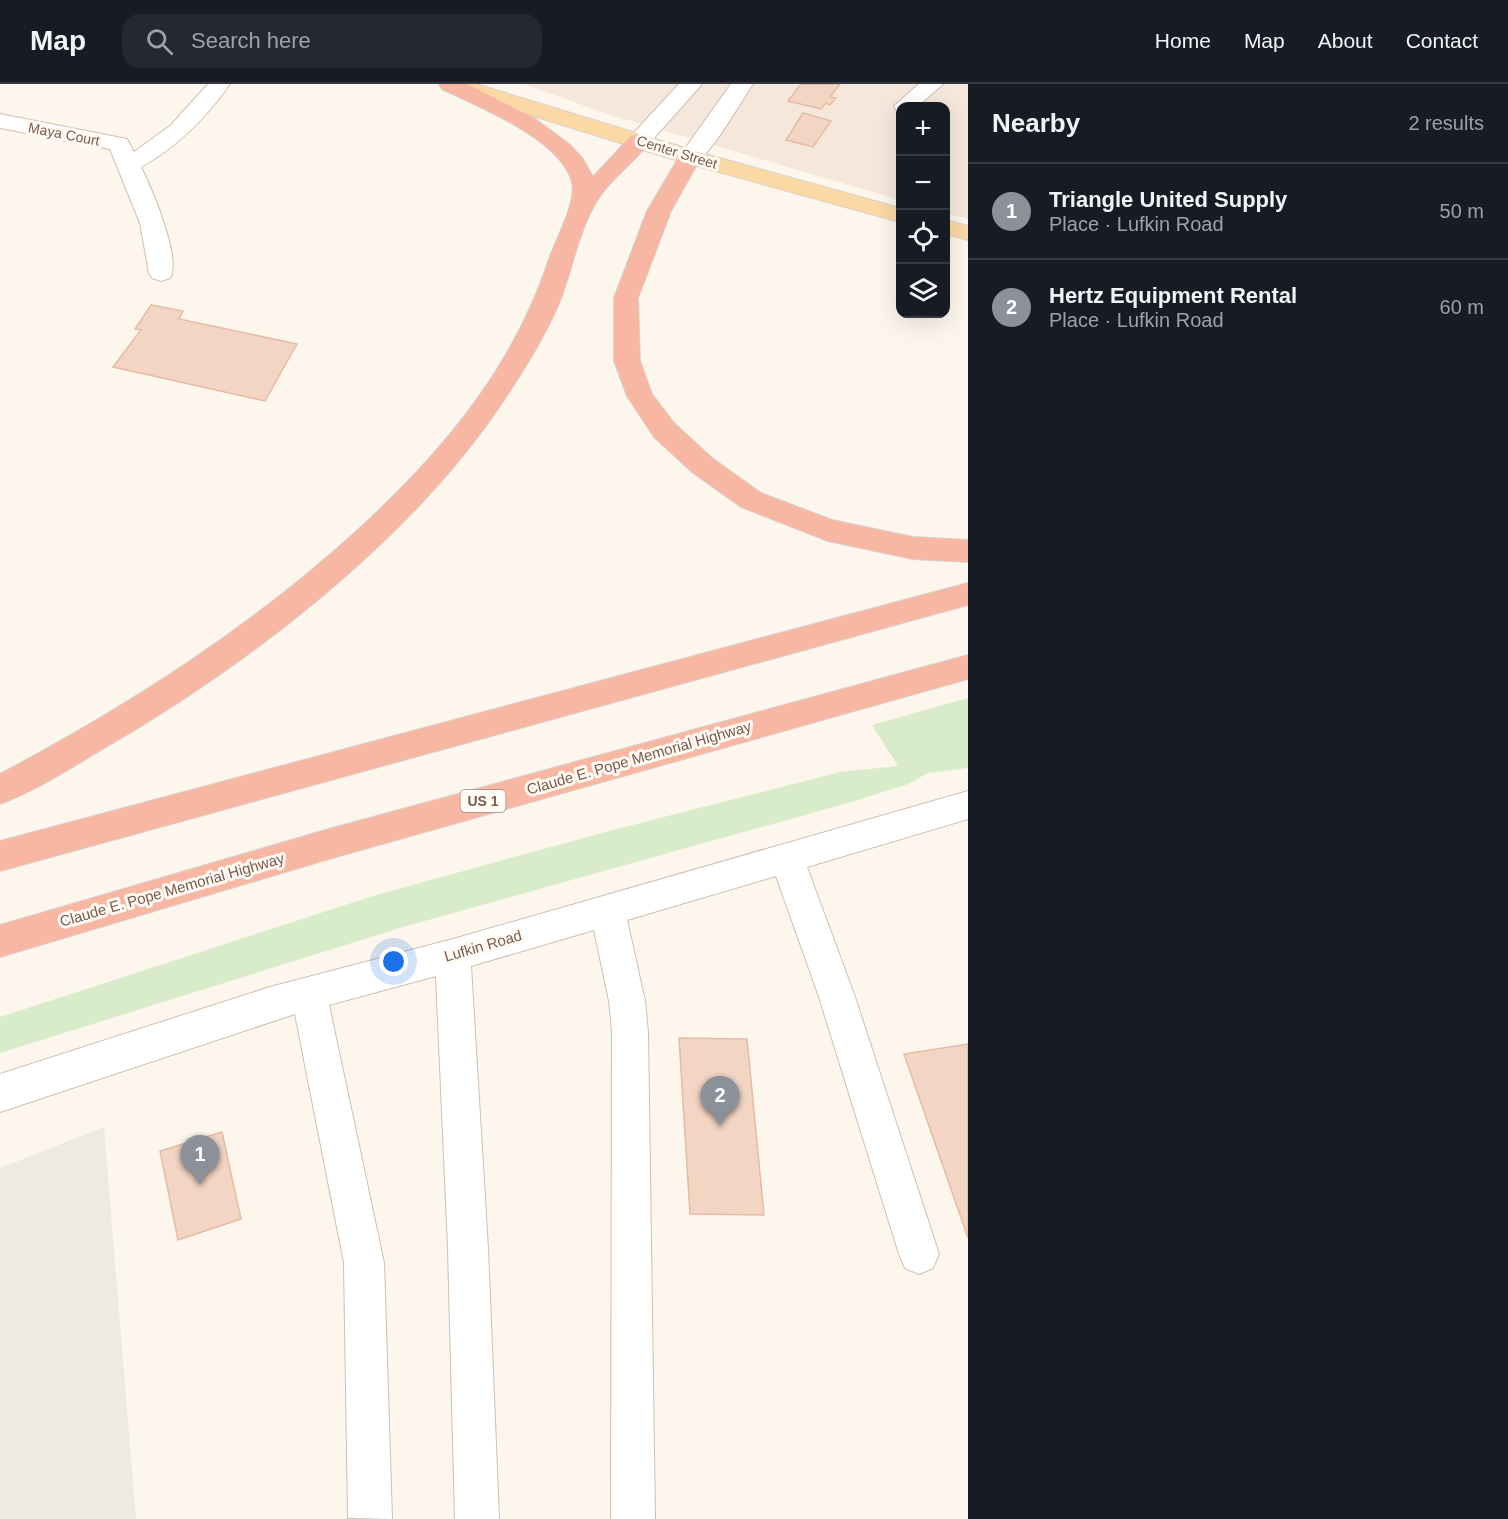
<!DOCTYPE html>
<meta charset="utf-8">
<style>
:root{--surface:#171b24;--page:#242831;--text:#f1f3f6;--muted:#9ea1a6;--line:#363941;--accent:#8c9099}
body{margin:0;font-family:Arial,sans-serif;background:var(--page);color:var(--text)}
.controls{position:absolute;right:18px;top:18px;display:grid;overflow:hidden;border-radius:12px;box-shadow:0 6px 24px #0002}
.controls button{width:54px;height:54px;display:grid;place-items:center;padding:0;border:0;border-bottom:2px solid var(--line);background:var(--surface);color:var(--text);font:30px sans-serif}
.you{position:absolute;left:394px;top:878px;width:21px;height:21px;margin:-15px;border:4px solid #fff;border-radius:50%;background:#1a73e8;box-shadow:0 0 0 9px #1a73e833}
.badge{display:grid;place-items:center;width:39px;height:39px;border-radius:50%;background:var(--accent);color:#fff;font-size:20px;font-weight:700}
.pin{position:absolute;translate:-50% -50px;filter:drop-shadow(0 2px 3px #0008)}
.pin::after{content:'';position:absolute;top:32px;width:21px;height:18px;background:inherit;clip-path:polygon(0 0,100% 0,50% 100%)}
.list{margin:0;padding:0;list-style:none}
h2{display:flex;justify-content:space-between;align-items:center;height:78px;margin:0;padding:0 24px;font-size:26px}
h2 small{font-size:20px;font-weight:400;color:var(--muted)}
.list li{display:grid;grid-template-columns:39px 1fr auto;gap:18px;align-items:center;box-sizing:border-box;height:96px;padding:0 24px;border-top:2px solid var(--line)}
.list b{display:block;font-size:22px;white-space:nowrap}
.list p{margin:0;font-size:20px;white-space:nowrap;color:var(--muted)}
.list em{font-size:20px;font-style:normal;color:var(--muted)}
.icon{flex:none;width:33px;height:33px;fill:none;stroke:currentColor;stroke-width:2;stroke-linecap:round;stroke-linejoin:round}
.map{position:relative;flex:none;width:968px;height:1435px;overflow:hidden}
header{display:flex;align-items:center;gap:36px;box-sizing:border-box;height:84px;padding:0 30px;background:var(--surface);border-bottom:2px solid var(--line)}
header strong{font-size:28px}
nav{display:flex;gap:33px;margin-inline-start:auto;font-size:21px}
.search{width:420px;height:54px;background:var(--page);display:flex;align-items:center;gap:15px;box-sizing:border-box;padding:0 21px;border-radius:18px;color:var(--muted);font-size:22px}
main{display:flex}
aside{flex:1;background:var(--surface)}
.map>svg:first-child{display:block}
.residential{fill:#f5e8da}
.industrial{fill:#efe9e4}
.green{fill:#d8ecc9}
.building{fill:#f3d5c3;stroke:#e6bba3;stroke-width:1.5}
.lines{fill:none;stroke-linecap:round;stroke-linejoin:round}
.minor-casing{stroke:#d1beb0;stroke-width:2}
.major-casing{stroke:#dad1cd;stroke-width:2}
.highway-casing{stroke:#dad1cd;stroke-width:2}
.minor{fill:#fff;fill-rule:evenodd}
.major{fill:#fbd9a5;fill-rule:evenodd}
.highway{fill:#f7b7a3;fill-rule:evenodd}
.labels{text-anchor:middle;stroke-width:6;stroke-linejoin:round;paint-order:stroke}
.far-street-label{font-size:14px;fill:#7a5c4d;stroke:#fffaf3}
.shield{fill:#fffaf3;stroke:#a28b7f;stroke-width:1.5}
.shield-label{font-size:14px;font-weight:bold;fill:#7a5c4d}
.street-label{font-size:15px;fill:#7a5c4d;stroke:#fffaf3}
</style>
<header>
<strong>Map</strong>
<div class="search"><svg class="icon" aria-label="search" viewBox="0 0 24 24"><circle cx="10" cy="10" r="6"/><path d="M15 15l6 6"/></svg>Search here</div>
<nav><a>Home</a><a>Map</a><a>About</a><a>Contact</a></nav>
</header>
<main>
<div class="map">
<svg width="968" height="1435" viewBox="0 0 968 1435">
<rect width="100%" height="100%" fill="#fdf6ec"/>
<path class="residential" d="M524 0H968V135L946 129V22H900V116L607 30Z"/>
<path class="industrial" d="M104 1043 136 1435H0V1084Z"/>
<path class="green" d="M968 614V684L928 689 908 700 855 717 403 843 0 969V933L376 811 613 746 840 688 898 682 872 641Z"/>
<path class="building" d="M801 0H840L830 13 836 14 830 21 826 19 821 25 788 17Z
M803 29 831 37 813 63 786 56Z
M151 221 183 227 179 235 297 260 265 317 113 283 141 246 135 245Z
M679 954 747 955 764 1131 690 1130Z
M968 960V1154L904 970Z
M222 1048 241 1135 178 1156 160 1067Z"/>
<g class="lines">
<g class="minor-casing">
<path id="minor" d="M208 0H230C206 34 177 63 141 83 151 103 182 175 170 194L161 197 152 194 149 189 140 139 110 65 0 44V30L127 55 134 68 171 41Z
M679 0H702L647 62 639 64 631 62 628 57 631 52Z
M731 0H753C742 16 710 72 696 78 691 80 687 79 682 78L679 73Z
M919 0H943L918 22H900V27H897L894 22Z
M968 707V735L807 783 855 913 939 1170 933 1184 919 1190 905 1184 899 1170 819 913 776 792 627 836 645 917 648 948 655 1435H611L612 948 609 917 594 846 471 882 488 1164 499 1435H455L448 1164 436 892 329 921 384 1179 392 1435 348 1434 344 1179 295 930 0 1028V990L270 903 453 855Z"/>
</g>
<g class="major-casing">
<path id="major" d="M443 0H476L698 68 900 124V138L682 78 446 5Z
M946 136 968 142V156L946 150Z"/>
</g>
<g class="highway-casing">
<path id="highway" d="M439 0H467L534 34 569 60 583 75 593 93 631 52 639 50 647 52 650 57C634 80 607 97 594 122 578 151 572 186 560 217 546 251 526 282 506 313 413 455 248 581 101 666 69 685 35 707 0 720V690C130 621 252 543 361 443 443 367 514 283 549 175 556 155 577 118 572 98 561 55 479 23 442 5Z
M690 66 698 68 701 73 671 127 638 214 640 277 652 310 674 339 712 374 761 409 832 436 913 453 968 456V478L913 475 828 457 741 423 692 388 654 353 627 312 614 277V214L647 127 682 68Z
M968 499V521L0 787V757Z
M968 571V595L329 775 0 873V841L329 745Z"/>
</g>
<use href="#minor" class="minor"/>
<use href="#major" class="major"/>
<use href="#highway" class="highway"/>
</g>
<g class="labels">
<g class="far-street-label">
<text transform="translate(64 50) rotate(11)" y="5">Maya Court</text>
<text transform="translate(677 68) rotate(17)" y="5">Center Street</text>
</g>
<rect class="shield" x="460.5" y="706" width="45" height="22" rx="4.5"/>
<g class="shield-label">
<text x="483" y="722">US 1</text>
</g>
<g class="street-label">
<text transform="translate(639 674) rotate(-16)" y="5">Claude E. Pope Memorial Highway</text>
<text transform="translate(172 806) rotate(-16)" y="5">Claude E. Pope Memorial Highway</text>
<text transform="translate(483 862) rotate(-16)" y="5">Lufkin Road</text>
</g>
</g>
</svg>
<div class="controls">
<button>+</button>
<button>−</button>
<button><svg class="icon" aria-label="locate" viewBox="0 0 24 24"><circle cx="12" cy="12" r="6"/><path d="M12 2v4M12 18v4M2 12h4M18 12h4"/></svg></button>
<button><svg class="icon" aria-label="layers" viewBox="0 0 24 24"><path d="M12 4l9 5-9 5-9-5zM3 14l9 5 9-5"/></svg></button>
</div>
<div class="you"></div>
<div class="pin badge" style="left:200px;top:1101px">1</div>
<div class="pin badge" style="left:720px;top:1042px">2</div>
</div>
<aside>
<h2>Nearby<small>2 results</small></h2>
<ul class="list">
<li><span class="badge">1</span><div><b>Triangle United Supply</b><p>Place · Lufkin Road</p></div><em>50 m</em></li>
<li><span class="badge">2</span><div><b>Hertz Equipment Rental</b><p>Place · Lufkin Road</p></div><em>60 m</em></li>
</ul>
</aside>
</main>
